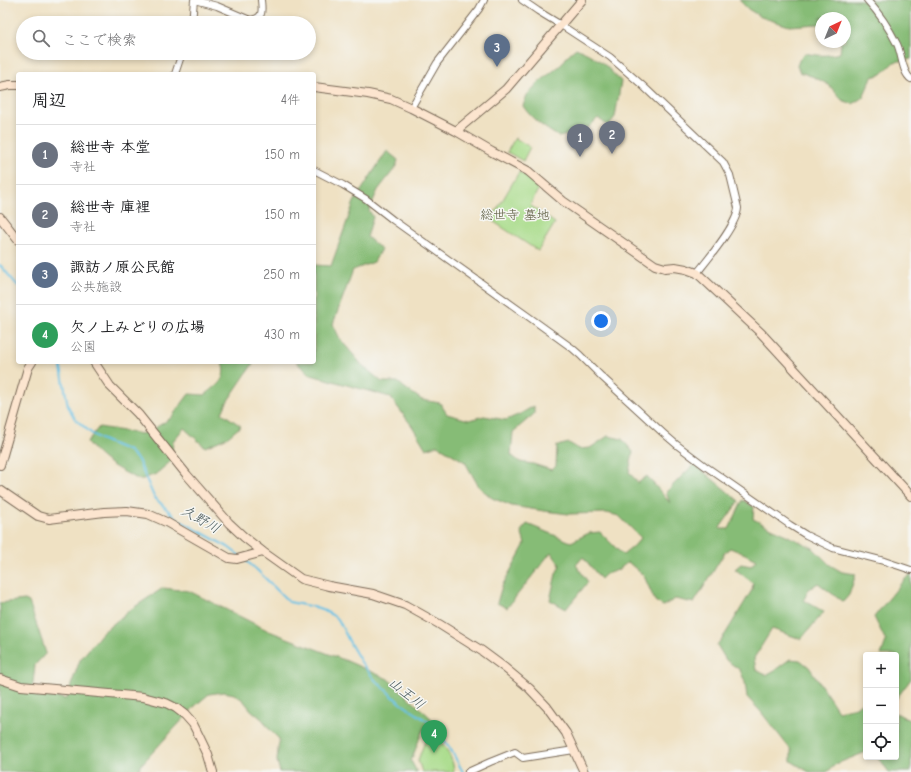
<!DOCTYPE html>
<html lang="ja">
<meta charset="utf-8">
<style>
:root{--surface:#fff;--page:#f2f2f2;--text:#202124;--muted:#757577;--line:#e0e0e0;--accent:#1f6fb2}
body{margin:0;font-family:"Comic Neue","Klee One",sans-serif;background:var(--page);color:var(--text)}
.controls{position:absolute;right:12px;bottom:12px;display:grid;overflow:hidden;border-radius:4px;box-shadow:0 2px 6px #0003}
.controls button{width:36px;height:36px;display:grid;place-items:center;padding:0;border:0;border-bottom:1px solid var(--line);background:var(--surface);color:var(--text);font:20px sans-serif}
.compass{position:absolute;left:815px;top:12px;width:36px;height:36px;border-radius:50%;background:var(--surface);box-shadow:0 2px 6px #0003;rotate:43deg}
.you{position:absolute;left:601px;top:321px;width:14px;height:14px;margin:-10px;border:3px solid #fff;border-radius:50%;background:#1a73e8;box-shadow:0 0 0 6px #1a73e833}
.badge{display:grid;place-items:center;width:26px;height:26px;border-radius:50%;background:var(--accent);color:#fff;font-size:13px;font-weight:700}
.pin{position:absolute;translate:-50% -33px;filter:drop-shadow(0 1px 2px #0008)}
.pin::after{content:'';position:absolute;top:21px;width:14px;height:12px;background:inherit;clip-path:polygon(0 0,100% 0,50% 100%)}
.list{margin:0;padding:0;list-style:none}
h2{display:flex;justify-content:space-between;align-items:center;height:52px;margin:0;padding:0 16px;font-size:17px}
h2 small{font-size:13px;font-weight:400;color:var(--muted)}
.list li{display:grid;grid-template-columns:26px 1fr auto;gap:12px;align-items:center;box-sizing:border-box;height:60px;padding:0 16px;border-top:1px solid var(--line)}
.list b{display:block;font-size:15px;white-space:nowrap}
.list p{margin:0;font-size:13px;white-space:nowrap;color:var(--muted)}
.list em{font-size:13px;font-style:normal;color:var(--muted)}
.icon{flex:none;width:22px;height:22px;fill:none;stroke:currentColor;stroke-width:2;stroke-linecap:round;stroke-linejoin:round}
.map{position:relative;flex:none;width:911px;height:772px;overflow:hidden}
.search{position:absolute;background:var(--surface);box-shadow:0 2px 6px #0003;left:16px;top:16px;width:300px;height:44px;display:flex;align-items:center;gap:10px;box-sizing:border-box;padding:0 14px;border-radius:22px;color:var(--muted);font-size:15px}
.panel{position:absolute;background:var(--surface);box-shadow:0 2px 6px #0003;left:16px;top:72px;width:300px;height:292px;border-radius:4px}
.map>svg:first-child{display:block}
.green{fill:#a9dc8a;stroke:#728354}
.forest{fill:#86bc76;stroke:#60734a}
.lines{fill:none;stroke-linecap:round;stroke-linejoin:round}
.stream{stroke:#68c2e6;stroke-width:2}
.street-casing{stroke:#7a6a58;stroke-width:8}
.secondary-casing{stroke:#7a6a58;stroke-width:10}
.street{stroke:#fff;stroke-width:6}
.secondary{stroke:#fce5cf;stroke-width:8}
.labels{text-anchor:middle;stroke-width:3;stroke-linejoin:round;paint-order:stroke}
.park-label{font-size:13px;fill:#565639;stroke:#f6f6f2}
.water-label{font-size:14px;font-style:italic;fill:#48585a;stroke:#f6f6f2}
</style>
<div class="map">
<svg width="911" height="772" viewBox="0 0 911 772">
<rect width="100%" height="100%" fill="#f6f6f2"/>
<filter id="ink" filterUnits="userSpaceOnUse"><feTurbulence type="fractalNoise" baseFrequency=".025" numOctaves="2"/><feDisplacementMap in="SourceGraphic" scale="8" xChannelSelector="R" yChannelSelector="G"/><feConvolveMatrix kernelMatrix="1 2 1 2 8 2 1 2 1" color-interpolation-filters="sRGB"/></filter>
<filter id="wash" filterUnits="userSpaceOnUse"><feTurbulence type="fractalNoise" baseFrequency=".012" numOctaves="4" result="noise"/><feDisplacementMap in="SourceGraphic" scale="16" xChannelSelector="R" yChannelSelector="G"/><feGaussianBlur stdDeviation="0.9" result="paint"/><feColorMatrix in="noise" values="0 0 0 0 0 0 0 0 0 0 0 0 0 0 0 0 0 1.4 0 .05"/><feComposite in="paint" operator="in"/></filter>
<g filter="url(#wash)">
<rect width="100%" height="100%" fill="#efe1c3"/>
<path class="green" d="M515 138 530 147 523 161 507 152Z
M519 172 530 178 539 188 530 205 555 223 538 251 491 220Z
M433 731C442 743 454 757 454 772H422L418 760 424 744Z"/>
<path class="forest" d="M739 0H911V59L894 62 882 74 872 77 863 97 853 104 842 100 829 85 814 77 800 72 797 66 800 58 805 53C817 56 827 56 840 53L841 42H845V18H821V25L818 24 789 26 761 17 748 9Z
M576 48C587 53 599 59 607 67 612 72 616 77 621 81L615 117 608 126 598 118 590 126 579 132 559 137C545 128 532 120 523 106L527 95 538 83 562 64 568 55Z
M387 151 398 160 396 167 378 190 369 210 373 217 367 237 381 249 374 262 353 270 333 324 340 339 362 365 382 382H398L405 388 422 400 440 403 447 414 469 420 484 416 506 420 520 414 534 406V414L513 432 511 455 520 462 533 464 552 470 556 466 557 446 569 443 579 449 590 448 608 436 622 439 633 452 629 472 638 483 647 476 670 503 666 492 694 464 739 501 719 529H729L743 500 754 507 753 519 813 548 830 565 842 572 856 574 849 595 843 602 818 583 808 590 804 600 824 612 801 639 772 629 754 658 756 670 766 675 775 670 790 659 800 660 809 667 838 711 856 707 866 699V752L836 764 827 772H809L791 761V750L761 712 747 697 745 682 740 670 726 660 717 645 726 633 752 590 753 583 735 569 741 564 751 566 756 560 745 554 730 548 725 552 694 603 675 599 663 606 655 601 644 576 628 562 618 570 606 574 601 579 583 557 576 565 588 582 566 609 550 600 556 574 560 565 551 552 507 608 497 603 502 586 525 544 521 531 527 524 571 542 589 533 600 532 623 555 634 546 641 538 619 516 607 513 569 514 544 511 512 506 492 498 479 487 465 462 437 445 426 449 412 426 390 397 311 375 296 362H314V265L331 266 354 202 375 169Z
M222 362H254L227 402 222 413 241 426 228 437 205 447 184 428 173 441 171 461 156 474 140 480C119 470 101 461 87 442L99 427 141 434 155 428 171 418 189 394 205 395C217 385 228 380 222 362Z
M911 574V679L896 699V655H881L886 641 874 617 903 581Z
M163 588 189 591 269 631 347 661 388 679 432 719 422 732 411 761 417 772H280L277 761 279 739 269 729 263 720 251 710 243 700 234 694 224 692 209 694 196 705 140 766 139 772H0V603L25 600 29 602 46 653 35 665 32 692 66 699 80 660 102 633 130 610Z
M896 713 911 721V772H889L879 759 875 757H896Z"/>
<g class="lines">
<path class="stream" d="M0 265 18 286
M60 362 68 406 75 419 91 433 100 439 129 451 138 460 154 497 177 519 228 547 240 556
M245 560 257 570 289 602 319 608 332 615 338 619 351 645 361 662 375 680 399 702 430 723 436 729 450 748 463 772"/>
</g>
</g>
<g filter="url(#ink)">
<g class="lines">
<g class="street-casing">
<path id="street" d="M522 0 538 11 561 25 610 57 642 85 723 162 730 175 738 208C737 225 708 259 697 273
M867 0C879 13 889 28 897 44 902 54 902 73 911 79
M192 23 194 0 217 6 250 20C264 18 262 11 261 0
M175 74 182 53
M411 108 437 63 479 9 484 0
M314 170 343 185 366 199 393 220 529 317 572 348 580 355 601 376 663 433 677 445 705 466 790 525 806 535 833 548 884 561 911 570
M468 772 490 762 515 752 523 758 574 750"/>
</g>
<g class="secondary-casing">
<path id="secondary" d="M0 87 10 85H18
M314 87 368 94 391 99 411 108 456 131 492 152 528 171 563 201 655 265 665 268 675 267 686 269 697 273 761 333 911 496
M456 131 506 89 582 0
M0 217 18 240
M94 362 110 386 138 414 187 475 229 523 244 537 263 552 301 579 329 586 373 594 405 605 439 624 482 651 505 668 529 688 547 707 566 733 584 772
M0 465 28 368 32 362
M0 490 38 516 49 519 104 512 127 511 148 514 166 522 229 558 237 559 263 552
M0 679 21 686 143 697 166 703 176 708 185 715 193 724 198 734 208 755 213 772"/>
</g>
<use href="#street" class="street"/>
<use href="#secondary" class="secondary"/>
</g>
</g>
<g class="labels">
<g class="park-label">
<text x="515" y="219">総世寺 墓地</text>
</g>
<g class="water-label">
<text transform="translate(201 519) rotate(30)" y="5">久野川</text>
<text transform="translate(407 693) rotate(39)" y="5">山王川</text>
</g>
</g>
</svg>
<div class="controls">
<button>+</button>
<button>−</button>
<button><svg class="icon" aria-label="locate" viewBox="0 0 24 24"><circle cx="12" cy="12" r="6"/><path d="M12 2v4M12 18v4M2 12h4M18 12h4"/></svg></button>
</div>
<svg class="compass" viewBox="-18 -18 36 36"><path d="M0-13l5 13h-10z" fill="#e53935"/><path d="M0 13l5-13h-10z" fill="#757577"/></svg>
<div class="you"></div>
<div class="pin badge" style="left:580px;top:157px;background:#6b7280">1</div>
<div class="pin badge" style="left:612px;top:154px;background:#6b7280">2</div>
<div class="pin badge" style="left:497px;top:67px;background:#5c6f8a">3</div>
<div class="pin badge" style="left:434px;top:753px;background:#2e9e5b">4</div>
<div class="search"><svg class="icon" aria-label="search" viewBox="0 0 24 24"><circle cx="10" cy="10" r="6"/><path d="M15 15l6 6"/></svg>ここで検索</div>
<section class="panel">
<h2>周辺<small>4件</small></h2>
<ul class="list">
<li><span class="badge" style="background:#6b7280">1</span><div><b>総世寺 本堂</b><p>寺社</p></div><em>150 m</em></li>
<li><span class="badge" style="background:#6b7280">2</span><div><b>総世寺 庫裡</b><p>寺社</p></div><em>150 m</em></li>
<li><span class="badge" style="background:#5c6f8a">3</span><div><b>諏訪ノ原公民館</b><p>公共施設</p></div><em>250 m</em></li>
<li><span class="badge" style="background:#2e9e5b">4</span><div><b>欠ノ上みどりの広場</b><p>公園</p></div><em>430 m</em></li>
</ul>
</section>
</div>
